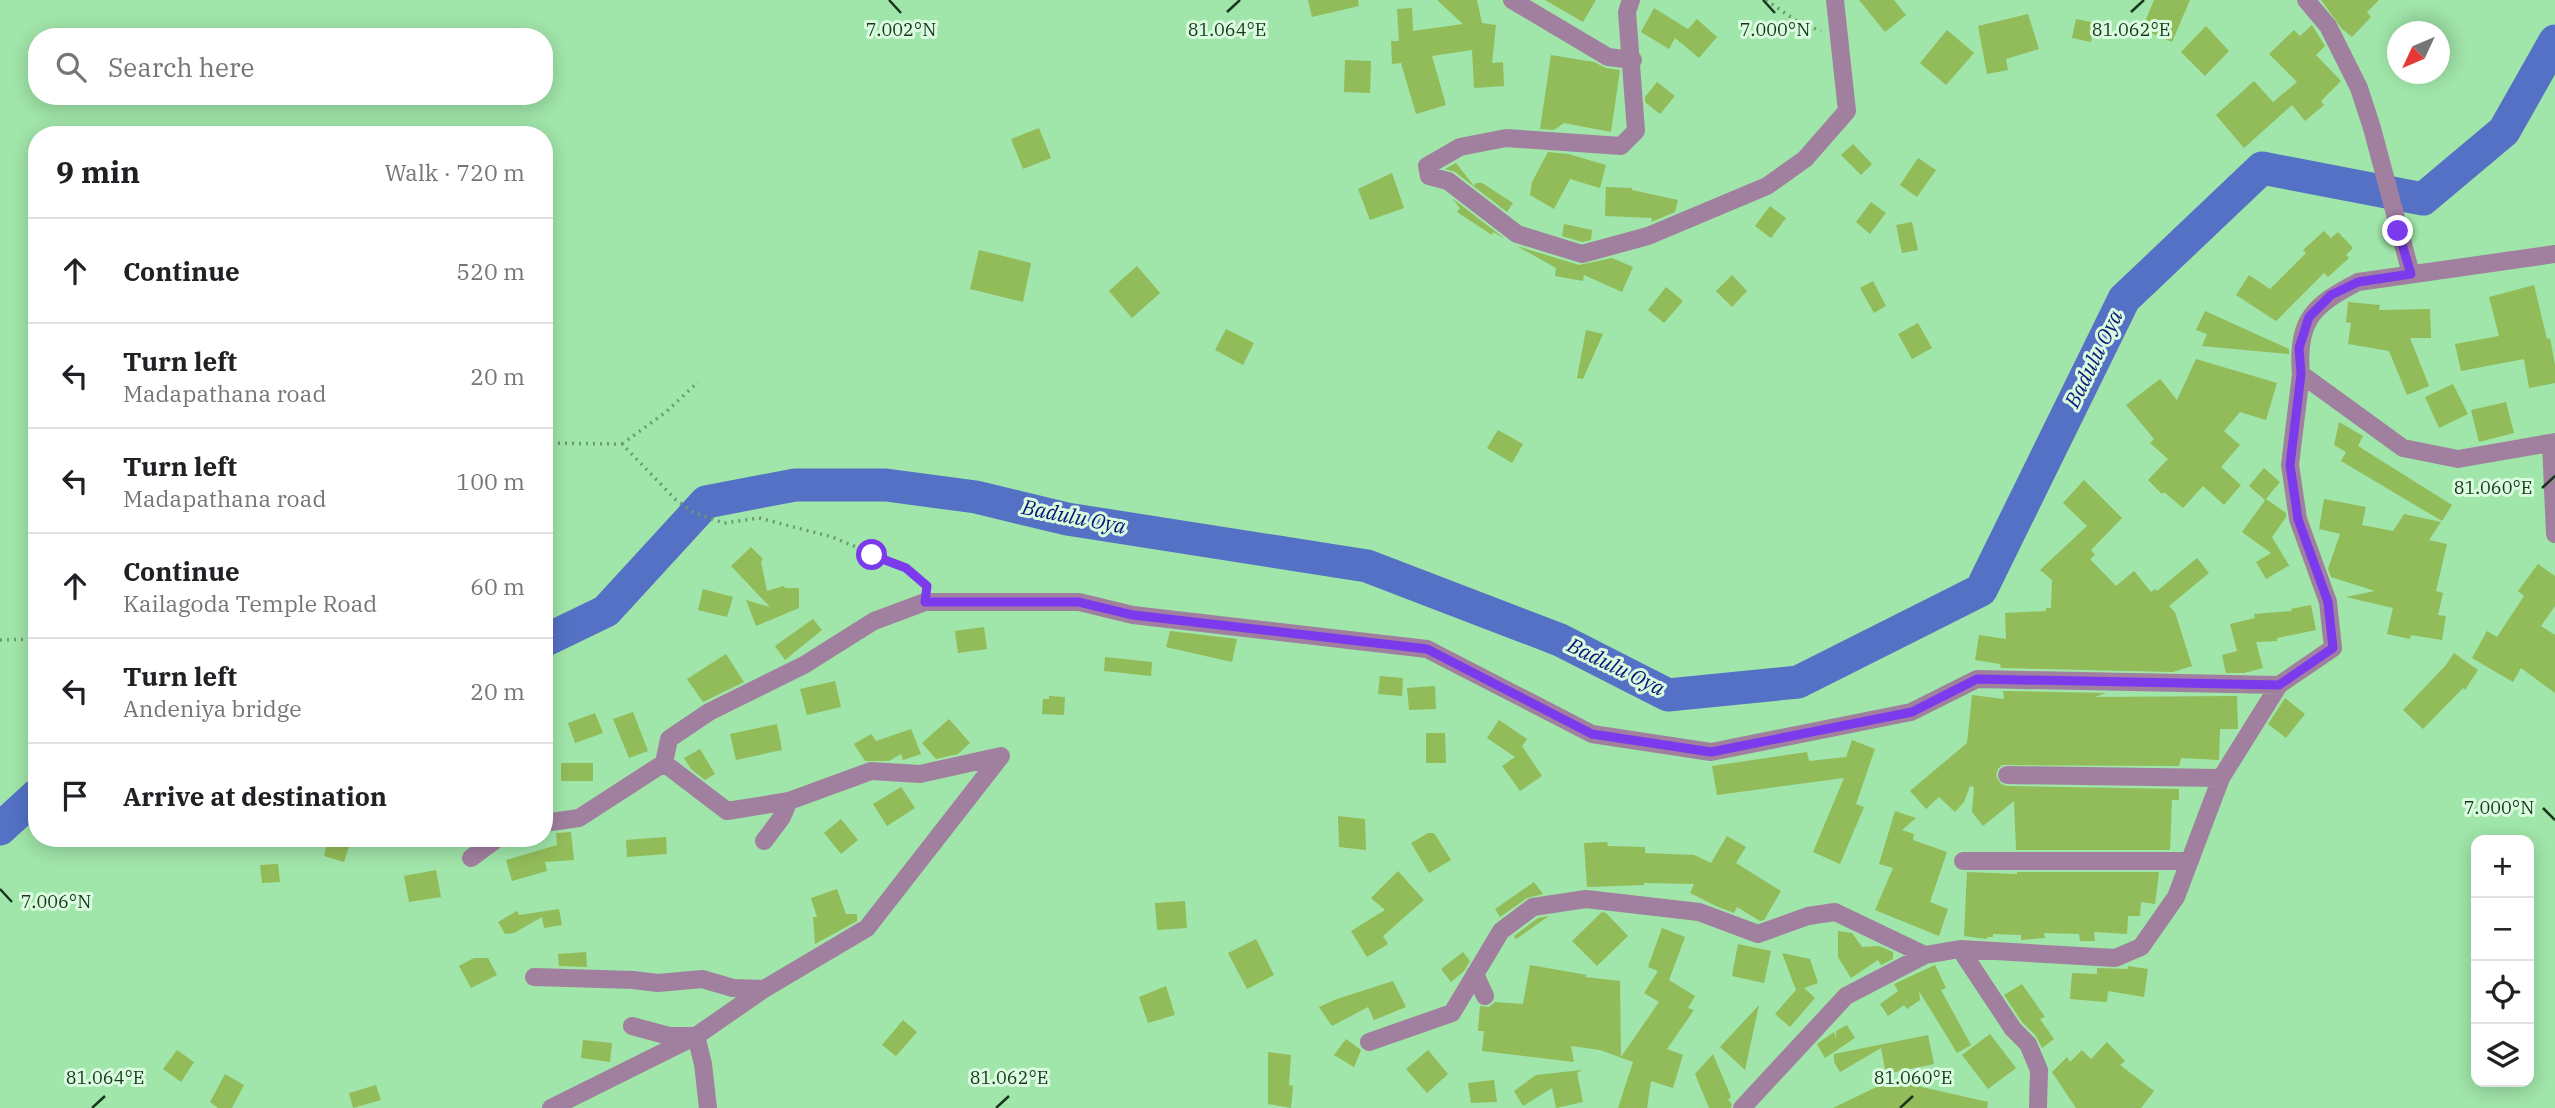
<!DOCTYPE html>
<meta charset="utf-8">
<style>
:root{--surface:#fff;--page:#f6f6f6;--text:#202124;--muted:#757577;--line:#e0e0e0}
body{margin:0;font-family:"IBM Plex Serif",serif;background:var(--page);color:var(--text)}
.controls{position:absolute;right:21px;bottom:21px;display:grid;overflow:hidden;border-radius:14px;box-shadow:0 4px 18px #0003}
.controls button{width:63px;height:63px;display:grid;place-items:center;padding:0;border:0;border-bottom:2px solid var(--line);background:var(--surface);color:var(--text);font:35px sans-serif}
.compass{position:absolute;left:2387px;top:21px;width:63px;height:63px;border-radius:50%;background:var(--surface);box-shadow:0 4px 18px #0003;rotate:226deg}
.stop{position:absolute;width:21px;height:21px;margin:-16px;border:5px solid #7c3aed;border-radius:50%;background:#fff}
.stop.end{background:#7c3aed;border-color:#fff;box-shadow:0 2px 7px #0008}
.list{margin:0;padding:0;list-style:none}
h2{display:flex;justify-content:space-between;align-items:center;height:91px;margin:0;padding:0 28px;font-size:30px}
h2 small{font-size:23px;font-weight:400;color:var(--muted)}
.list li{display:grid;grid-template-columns:46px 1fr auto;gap:21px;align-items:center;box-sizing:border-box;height:105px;padding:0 28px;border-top:2px solid var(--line)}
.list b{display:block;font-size:26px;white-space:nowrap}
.list p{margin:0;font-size:23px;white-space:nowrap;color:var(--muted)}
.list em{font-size:23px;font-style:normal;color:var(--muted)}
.icon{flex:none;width:38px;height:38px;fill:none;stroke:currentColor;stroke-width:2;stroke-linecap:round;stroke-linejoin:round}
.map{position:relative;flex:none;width:2555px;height:1108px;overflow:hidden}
.search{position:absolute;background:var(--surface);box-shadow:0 4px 18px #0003;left:28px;top:28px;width:525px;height:77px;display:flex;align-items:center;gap:18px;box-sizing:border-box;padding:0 24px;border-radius:28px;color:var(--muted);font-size:26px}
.panel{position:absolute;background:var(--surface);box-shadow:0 4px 18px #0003;left:28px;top:126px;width:525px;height:721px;border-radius:28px}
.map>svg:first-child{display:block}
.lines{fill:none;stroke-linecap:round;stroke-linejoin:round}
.river{stroke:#5471c5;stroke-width:33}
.building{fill:#92bb59}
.path{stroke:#689c70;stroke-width:3.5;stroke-dasharray:2 5;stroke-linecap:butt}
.minor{stroke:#a17f9f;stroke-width:18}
.route{stroke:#7c3aed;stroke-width:9}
.ticks{fill:none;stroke:#19351e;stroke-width:2.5}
.labels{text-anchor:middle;stroke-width:6;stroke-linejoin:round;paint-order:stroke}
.water-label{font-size:21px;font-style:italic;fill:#0e1379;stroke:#dafcde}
.ticks-label{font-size:18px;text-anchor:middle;fill:#19351e;stroke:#dafcde;stroke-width:6;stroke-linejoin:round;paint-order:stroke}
</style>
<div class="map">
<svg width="2555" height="1108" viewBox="0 0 2555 1108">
<rect width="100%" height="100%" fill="#a0e5a9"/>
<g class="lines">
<path class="river" d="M544 641 606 611 706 502 795 485H886L976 497 1067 519 1367 566 1560 640 1668 695 1798 682 1981 590 2124 299 2262 168 2423 199 2504 131 2555 41
M0 829 37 795"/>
</g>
<path class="building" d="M1308 0H1358L1359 6 1312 17Z
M1437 0H1477L1482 23 1496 25 1492 63 1503 62 1504 86 1474 88 1472 50 1432 56 1446 105 1416 114 1401 63 1392 64 1391 41H1399L1397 9 1412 8 1413 31 1463 24Z
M1545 0H1596L1583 22Z
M1859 0H1894L1906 15 1885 32Z
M2154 0H2190L2172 42 2142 29Z
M2321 0H2379L2367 12 2371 17 2352 37 2342 29Z
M1654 8 1688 29 1697 19 1717 37 1699 58 1675 38 1669 49 1641 32Z
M2028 14 2039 49 2006 59 2008 70 1987 74 1978 26Z
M2076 19 2095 23 2091 42 2072 38Z
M2312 25 2325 46 2316 55 2341 81 2321 101 2324 105 2305 121 2292 105 2244 148 2216 115 2254 81 2273 102 2297 82 2269 54 2294 30 2300 36Z
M2206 26 2229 51 2205 76 2181 52Z
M1947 30 1974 53 1946 85 1920 63Z
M1551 55 1594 62 1606 68 1620 70 1611 132 1564 123 1554 130 1540 129Z
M1345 60 1371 61 1370 93 1344 92Z
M1657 82 1675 96 1660 114 1645 102V97Z
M1039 128 1051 158 1023 169 1011 139Z
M1853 144 1872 164 1861 175 1841 155Z
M1548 152 1568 154 1606 165 1600 188 1570 179 1554 209 1530 195 1532 182Z
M1918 158 1936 170 1917 197 1900 185Z
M1456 163 1474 186 1476 183H1482L1513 203 1507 212 1455 172 1445 169Z
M1392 173 1404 208 1370 220 1358 189Z
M1606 187 1632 188V190L1678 200 1675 212 1651 222 1652 218 1605 216Z
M1452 198 1505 239 1493 232 1492 235 1457 212 1460 208Z
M1871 202 1886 213 1870 234 1856 222Z
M1770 206 1786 218 1771 238 1755 226Z
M1912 222 1918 250 1902 253 1896 225Z
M1564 224 1592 230 1591 240 1582 242 1562 236Z
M2324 231 2331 238 2338 232 2353 248 2346 255 2349 258 2328 277 2324 273 2276 321 2236 295 2249 275 2270 289 2306 253 2303 250Z
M1517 246 1579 265 1612 258 1633 267 1622 292 1584 275 1583 281 1555 276 1556 268Z
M979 250 1031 263 1023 302 970 289Z
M1137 266 1160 293 1132 318 1109 291Z
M1732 275 1747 291 1732 307 1716 291Z
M1873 281 1886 306 1874 313 1860 288Z
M2534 285 2547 339 2550 338 2555 365V383L2529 388 2524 359 2461 371 2455 344 2499 336 2489 297Z
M1666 287 1683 301 1664 323 1648 310Z
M2348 302 2380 305 2379 310 2430 309 2431 338H2410L2429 386 2407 395 2389 351 2348 344 2351 323 2346 322Z
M2205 311 2289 349V354L2202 346 2207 334 2196 330Z
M1918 323 1932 348 1912 359 1898 334Z
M1226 329 1254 343 1243 365 1215 350Z
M1586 330 1603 334 1583 379 1577 378Z
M2196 359 2277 383 2266 420 2240 412 2224 431 2240 445 2221 467 2241 485 2224 505 2203 486 2183 508 2164 492 2162 494 2148 480 2168 459 2150 443 2154 439 2126 405 2160 379 2177 400Z
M2453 384 2468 414 2439 428 2425 397Z
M2506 402 2514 433 2479 442 2471 410Z
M2339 422 2363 436 2358 446 2452 505 2442 521 2341 461 2346 452 2334 445Z
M1498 430 1523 444 1512 463 1487 448Z
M2264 468 2280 482 2265 500 2249 486Z
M2084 480 2122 518 2091 550 2095 555 2090 559 2116 586 2134 571 2151 592 2155 589 2157 591 2197 558 2209 573 2169 606 2175 612 2192 666 2173 672 2001 668 2000 664 1975 660 1979 635 2006 639 2005 613 2046 611V608H2051L2052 580 2040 570 2087 526 2063 503Z
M2266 499 2286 513V517L2272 537 2290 567 2288 566 2266 579 2256 562 2271 553 2242 532Z
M2324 499 2366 507 2362 525 2393 531 2404 514 2441 522 2429 540 2447 544 2436 591 2443 593 2438 615 2446 616 2442 640 2411 635 2410 639 2387 634 2393 608 2346 597 2375 591 2331 577 2328 569 2340 534 2319 529Z
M751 547 763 559 761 562 767 591 784 586 785 588H799V608L756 626 746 600 770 607 731 566Z
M2538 564 2555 576V606L2541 626 2555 635V693L2521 668 2513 682 2472 658 2487 631 2497 637 2524 596 2518 591Z
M703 589 733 597 727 617 698 610Z
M2311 605 2316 630 2277 638V641L2256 642 2263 668 2244 673H2226L2222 655 2237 651 2230 624 2255 618 2254 614 2292 611 2291 609Z
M813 619 822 630 785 660 775 646Z
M984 627 987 649 958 653 955 631Z
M1170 631 1237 639 1232 662 1166 647Z
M2454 653 2478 670 2465 690 2463 688 2423 729 2403 710 2446 665Z
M726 654 744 682 703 702 687 679Z
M1105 657 1152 662 1151 676 1104 671Z
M1380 676 1403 678 1402 696 1378 694Z
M835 681 841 707 807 715 800 689Z
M1435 686 1436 709 1409 710 1407 688Z
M2003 691 2106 693 2095 697 2237 696 2238 729H2220L2219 760 2181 758 2179 766 2002 765 1998 769 1996 776 2001 784 2007 786 2179 789V800H2172L2170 850H2016L2014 801 1983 826 1972 812 1974 787 1970 786 1964 802 1955 812 1939 797 1926 809 1910 791 1967 743 1972 695 2004 699Z
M1049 696 1065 697 1064 715 1042 714 1043 699H1049Z
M2285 698 2305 714 2286 738 2268 724Z
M633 712 648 751 629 758 613 719Z
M595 713 603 733 575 743 568 723Z
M949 719 970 743 958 754 936 759 922 743Z
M1499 720 1527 739 1522 746 1542 776 1520 791 1502 766 1515 757 1487 738Z
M777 724 782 750 736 760 730 734Z
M911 729 921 754 903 760 901 754 889 761H865L854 744 871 734 876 741Z
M1426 733H1445L1446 763H1426Z
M1852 740 1875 749 1856 804 1864 807 1840 864 1813 852 1844 778 1717 795 1712 766 1807 752 1809 761 1846 757Z
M700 749 715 774 705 780 691 769 684 758Z
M561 763H593V781H561Z
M901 787 915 808 887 826 873 804Z
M1895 811 1916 818 1902 830 1914 834 1913 840 1947 852 1930 902 1948 909 1939 936 1875 910 1893 868 1879 864Z
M1338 816 1365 819 1366 850 1339 847Z
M841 819 858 840 841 854 824 833Z
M571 832 574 860 545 862 547 871 512 881 506 860 557 845 556 833Z
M1428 833H1434L1451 860 1429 873 1411 843Z
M1727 836 1746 847 1736 863 1781 891 1764 920 1760 921 1737 907 1734 913 1716 906 1690 893 1694 884 1644 883V885L1587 887 1584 843 1607 842 1608 846 1645 847V853L1694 855 1711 863Z
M666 837 667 854 627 857 626 840Z
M328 841 349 847 344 862 324 856Z
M278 864 280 882 262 883 260 865Z
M436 870 441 897 409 902 404 876Z
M1398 871 1424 900 1383 936 1388 944 1367 957 1351 931 1385 910 1371 898Z
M1967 872 2017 874V872H2159L2155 904 2141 902 2140 916H2128L2127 934 2094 932 2095 941H2080L2079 934 2044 933 2045 938 2021 940V935L1993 934V937H1987V939L1964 936Z
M1534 882 1543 894 1527 898 1500 917 1495 909Z
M837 889 846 914H857V921L815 944 813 917H817L811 898Z
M1185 901 1187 928 1157 930 1155 903Z
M559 909 562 925 544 928 542 917 514 933 505 934 498 922 517 911 519 915Z
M1602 912 1606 913 1628 936 1597 966 1572 941Z
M1549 916 1516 939 1514 936 1538 918Z
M1662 928 1685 937 1669 980 1695 996 1688 1008 1694 1010 1667 1049 1683 1055 1673 1088 1651 1081 1647 1108H1618L1633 1062 1600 1050 1571 1046 1574 1062 1482 1051 1484 1031H1478L1480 1006 1489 1007 1495 1002 1523 1004 1530 965 1587 975 1585 977 1620 981 1621 1057 1659 1002 1644 993 1658 971 1648 967Z
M1838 931 1852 933 1862 947 1879 946 1893 952V959L1881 965 1878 960 1851 978 1838 957Z
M1256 939 1274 975 1247 989 1228 953Z
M1738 944 1771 951 1764 983 1732 976Z
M586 952 587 967 559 966 558 954Z
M1463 952 1470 961 1464 971 1451 982 1441 969Z
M1782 953 1810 959 1818 983 1804 988 1815 998 1790 1027 1775 1014 1796 990Z
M474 958H488L497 975 471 988 459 966Z
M1935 965 1946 988 1941 990 1971 1045 1957 1053 1919 991 1920 1000 1907 1009 1904 1005 1888 1016 1880 1004 1898 991 1894 984Z
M2128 966 2148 969 2144 997 2108 991 2107 1002 2070 999 2072 973 2097 974V968L2128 969Z
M1393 981 1406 1007 1374 1020 1368 1007 1332 1026 1319 1007 1337 999Z
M2022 984 2045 1017 2040 1019 2054 1039 2042 1048 2036 1036 2022 1022 2004 995Z
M1166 986 1175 1015 1148 1023 1139 997Z
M1759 1005 1745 1070 1720 1047Z
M903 1020 917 1032 896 1056 882 1045Z
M1847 1025 1855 1038 1825 1058 1817 1044 1834 1032 1836 1038V1031Z
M1990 1034 2016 1068 1988 1089 1962 1055Z
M1928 1035 1934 1064 1886 1074 1881 1048 1840 1072 1834 1062V1054Z
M1346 1039 1361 1050 1354 1067 1334 1055Z
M583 1040 612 1043 610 1062 581 1058Z
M2107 1042 2125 1061 2120 1065 2154 1091 2141 1108H2076L2052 1072 2067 1057 2070 1062 2082 1050 2091 1059Z
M177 1050 194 1062 181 1082 163 1069Z
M1428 1050 1448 1074 1427 1093 1406 1069Z
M1268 1052 1291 1055 1289 1085 1293 1086 1291 1108 1268 1104Z
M1713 1054 1731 1097 1728 1100 1732 1104 1731 1108H1709L1695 1074Z
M1582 1070 1577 1073 1583 1102 1556 1108 1552 1088 1523 1106 1514 1091 1536 1075Z
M225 1074 244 1085 232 1108H218L210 1102Z
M1494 1080 1497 1102 1471 1103 1468 1083Z
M1891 1080 1988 1102 1987 1108H1833Z
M376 1085 381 1100 353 1108 349 1093Z"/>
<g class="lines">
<path class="path" d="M1766 0 1798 22 1821 31
M544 443 622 444 676 500 695 513 724 523 759 518 832 537 907 568 925 584
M622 444 666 412 698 382
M0 640 37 639"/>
<path class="minor" d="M1512 0 1608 57 1633 60
M1631 0 1627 12 1636 131 1621 146 1506 138 1460 147 1427 166 1429 176 1448 181 1517 234 1582 254 1648 236 1767 186 1805 159 1847 111 1835 0
M2306 0 2328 26 2359 88 2372 128 2411 274
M2555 254 2358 282C2313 305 2296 321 2301 374L2403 448 2458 459 2555 442
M2551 443 2555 534
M2007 775 2221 778
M544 823 579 818 664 763
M764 841 782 817 789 801
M471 858 498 838
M1963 861H2190
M1960 949 2013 1029 2028 1044 2039 1070 2038 1108
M1475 974 1485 996
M534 977 633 980 658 983 702 979 733 988 764 989
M632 1026 669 1036H696L703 1064 708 1108
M1369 1042 1452 1013 1501 931 1533 907 1586 899 1699 912 1758 934 1808 916 1835 912 1925 955
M551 1108 696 1036 764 989 867 928 1001 756 920 774 871 771 789 801 727 811 664 763 669 739 709 712 804 665 874 621 925 602H1079L1133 615 1427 649 1592 734 1711 752 1911 712 1977 679 2279 685
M1742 1108 1846 996 1925 955 1960 949 2115 958 2141 947 2176 897 2221 778 2279 685 2333 648 2328 602 2298 519 2290 465 2301 374"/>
</g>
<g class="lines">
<path class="route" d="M872 555 906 568 927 586 925 602H1079L1133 615 1427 649 1592 734 1711 752 1912 712 1977 679 2279 685 2333 648 2328 602 2298 519 2290 465 2301 374 2299 348 2309 317 2331 295 2358 282 2411 274 2398 231"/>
</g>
<path class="ticks" d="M889 0 901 13M1763 0 1775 13M1227 12 1240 0M2131 12 2144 0M2542 488 2555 476M2543 808 2555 820M0 889 12 902M92 1108 105 1096M996 1108 1009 1096M1900 1108 1913 1096"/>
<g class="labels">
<g class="water-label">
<text transform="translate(2094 359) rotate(-64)" y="7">Badulu Oya</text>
<text transform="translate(1074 517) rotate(11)" y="7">Badulu Oya</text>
<text transform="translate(1616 667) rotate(26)" y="7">Badulu Oya</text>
</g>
</g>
<g class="ticks-label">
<text x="1227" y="36">81.064°E</text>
<text x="2131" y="36">81.062°E</text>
<text x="901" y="36">7.002°N</text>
<text x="1775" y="36">7.000°N</text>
<text x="2493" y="494">81.060°E</text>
<text x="2499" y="814">7.000°N</text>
<text x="56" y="908">7.006°N</text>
<text x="105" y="1084">81.064°E</text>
<text x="1009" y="1084">81.062°E</text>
<text x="1913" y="1084">81.060°E</text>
</g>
</svg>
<div class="controls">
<button>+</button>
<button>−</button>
<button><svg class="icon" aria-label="locate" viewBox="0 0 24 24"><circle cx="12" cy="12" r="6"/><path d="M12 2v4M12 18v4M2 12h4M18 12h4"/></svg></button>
<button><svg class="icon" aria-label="layers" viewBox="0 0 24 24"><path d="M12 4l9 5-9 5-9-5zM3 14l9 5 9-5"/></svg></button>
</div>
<svg class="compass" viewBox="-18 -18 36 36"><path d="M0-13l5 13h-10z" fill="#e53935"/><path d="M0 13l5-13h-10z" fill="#757577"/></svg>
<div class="stop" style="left:872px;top:555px"></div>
<div class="stop end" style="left:2398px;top:231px"></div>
<div class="search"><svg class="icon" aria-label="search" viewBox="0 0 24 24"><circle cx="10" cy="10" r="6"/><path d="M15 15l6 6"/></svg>Search here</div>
<section class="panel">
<h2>9 min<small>Walk · 720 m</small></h2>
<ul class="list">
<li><svg class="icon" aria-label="ahead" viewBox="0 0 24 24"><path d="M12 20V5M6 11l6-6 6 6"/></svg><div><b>Continue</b></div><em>520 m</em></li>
<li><svg class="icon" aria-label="left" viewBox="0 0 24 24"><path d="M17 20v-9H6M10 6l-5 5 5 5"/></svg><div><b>Turn left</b><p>Madapathana road</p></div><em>20 m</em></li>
<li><svg class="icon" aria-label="left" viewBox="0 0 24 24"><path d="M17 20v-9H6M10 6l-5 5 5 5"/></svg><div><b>Turn left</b><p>Madapathana road</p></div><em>100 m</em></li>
<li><svg class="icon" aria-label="ahead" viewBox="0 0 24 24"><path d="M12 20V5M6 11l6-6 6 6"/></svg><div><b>Continue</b><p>Kailagoda Temple Road</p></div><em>60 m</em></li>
<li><svg class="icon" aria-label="left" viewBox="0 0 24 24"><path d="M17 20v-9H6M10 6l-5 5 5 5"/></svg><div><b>Turn left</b><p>Andeniya bridge</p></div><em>20 m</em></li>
<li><svg class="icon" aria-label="arrive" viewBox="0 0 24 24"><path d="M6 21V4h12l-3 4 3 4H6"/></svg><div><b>Arrive at destination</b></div></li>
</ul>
</section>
</div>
